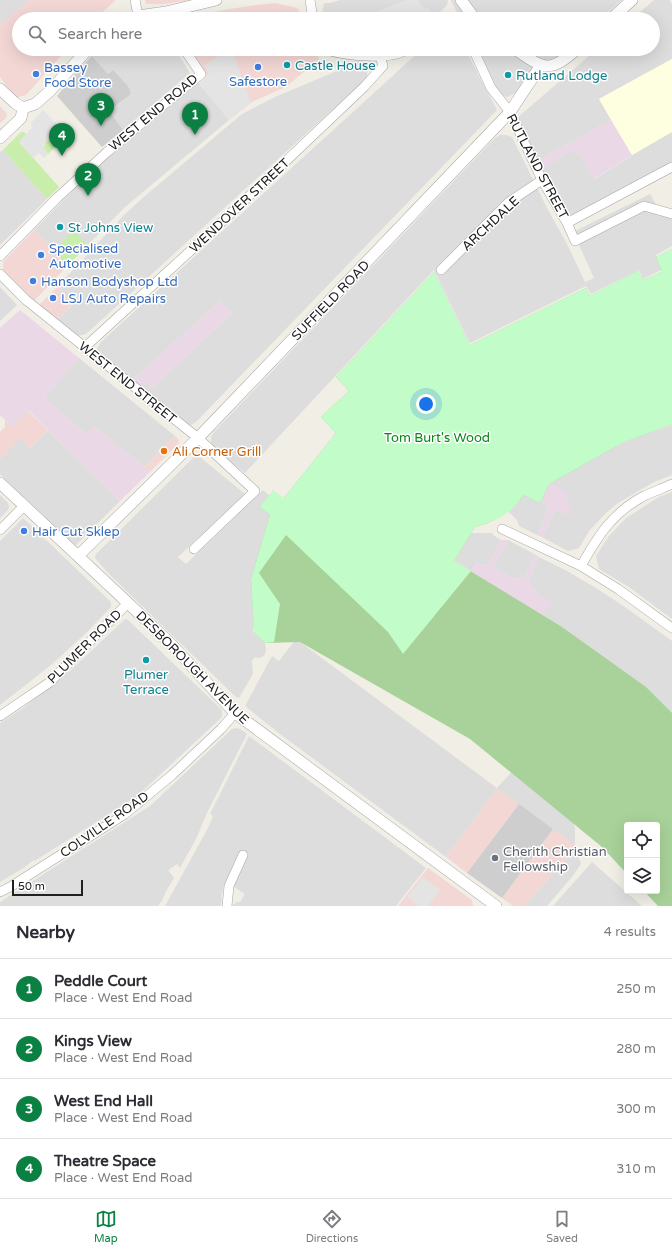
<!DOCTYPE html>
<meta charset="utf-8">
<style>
:root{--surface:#fff;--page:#f2f2f3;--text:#2b2b33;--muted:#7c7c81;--line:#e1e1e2;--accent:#0b8043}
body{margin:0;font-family:"Varela Round",sans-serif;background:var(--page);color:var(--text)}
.controls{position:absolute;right:12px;bottom:12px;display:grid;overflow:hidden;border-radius:4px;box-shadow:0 4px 16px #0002}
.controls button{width:36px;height:36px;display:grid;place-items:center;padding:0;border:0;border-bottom:1px solid var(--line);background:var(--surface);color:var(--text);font:20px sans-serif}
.scale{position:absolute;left:12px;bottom:10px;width:71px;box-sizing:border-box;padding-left:4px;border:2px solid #202020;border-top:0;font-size:11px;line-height:14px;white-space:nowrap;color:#202020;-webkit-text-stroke:3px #fff;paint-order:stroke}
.you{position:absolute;left:426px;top:404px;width:14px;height:14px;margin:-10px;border:3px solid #fff;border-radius:50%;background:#1a73e8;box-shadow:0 0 0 6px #1a73e833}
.badge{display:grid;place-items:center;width:26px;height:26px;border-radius:50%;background:var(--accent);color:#fff;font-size:13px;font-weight:700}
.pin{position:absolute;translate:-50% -33px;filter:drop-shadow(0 1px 2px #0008)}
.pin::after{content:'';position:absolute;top:21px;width:14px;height:12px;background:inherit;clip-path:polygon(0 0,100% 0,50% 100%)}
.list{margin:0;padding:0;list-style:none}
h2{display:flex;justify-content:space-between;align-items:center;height:52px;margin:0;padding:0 16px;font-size:17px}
h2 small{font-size:13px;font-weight:400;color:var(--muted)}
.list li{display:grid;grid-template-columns:26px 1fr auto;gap:12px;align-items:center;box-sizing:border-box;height:60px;padding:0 16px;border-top:1px solid var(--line)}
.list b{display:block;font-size:15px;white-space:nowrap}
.list p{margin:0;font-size:13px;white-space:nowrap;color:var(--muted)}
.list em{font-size:13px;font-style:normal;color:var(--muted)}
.icon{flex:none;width:22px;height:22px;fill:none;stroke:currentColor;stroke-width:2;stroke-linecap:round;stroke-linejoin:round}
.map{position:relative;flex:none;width:672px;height:906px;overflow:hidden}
.search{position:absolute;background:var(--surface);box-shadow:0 4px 16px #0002;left:12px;right:12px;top:12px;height:44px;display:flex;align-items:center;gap:10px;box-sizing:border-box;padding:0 14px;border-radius:22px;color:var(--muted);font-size:15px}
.sheet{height:292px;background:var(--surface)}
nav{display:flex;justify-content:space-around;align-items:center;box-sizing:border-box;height:56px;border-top:1px solid var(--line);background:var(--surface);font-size:11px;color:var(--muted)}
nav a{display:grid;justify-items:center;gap:2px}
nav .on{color:var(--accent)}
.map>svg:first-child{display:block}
.residential{fill:#dedddd}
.commercial{fill:#f2d7d5}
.industrial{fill:#ead8e6}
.education{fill:#feffe1}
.religious{fill:#cecece}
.grass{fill:#c9edaa}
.forest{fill:#a8d299}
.park{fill:#c2fcc9}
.parking{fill:#e4e4e4}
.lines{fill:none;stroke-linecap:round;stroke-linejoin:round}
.minor-casing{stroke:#a7a7a7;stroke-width:10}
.tertiary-casing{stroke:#a7a7a7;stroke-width:12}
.minor{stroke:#fff;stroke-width:9}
.tertiary{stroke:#fff;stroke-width:11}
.culture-dot{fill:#0f9aa8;stroke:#fff;stroke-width:1.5}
.shop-dot{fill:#3f7fe0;stroke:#fff;stroke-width:1.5}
.food-dot{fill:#e8710a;stroke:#fff;stroke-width:1.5}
.worship-dot{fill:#6b7280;stroke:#fff;stroke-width:1.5}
.labels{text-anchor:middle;stroke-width:3;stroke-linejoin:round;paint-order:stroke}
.culture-label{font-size:13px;fill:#0d838f;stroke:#fff;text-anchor:start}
.shop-label{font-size:13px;fill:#366cbe;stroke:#fff;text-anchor:start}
.street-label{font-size:13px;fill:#202020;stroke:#fff}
.park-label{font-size:13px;fill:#068615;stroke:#fff}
.food-label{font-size:13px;fill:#c56008;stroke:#fff;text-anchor:start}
.worship-label{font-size:13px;fill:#5b616d;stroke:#fff;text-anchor:start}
</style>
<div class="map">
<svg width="672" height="906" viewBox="0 0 672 906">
<rect width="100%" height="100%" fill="#f1eee6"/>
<path class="residential" d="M0 0H29L2 24 0 22Z
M340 0H448V1L447 5 433 19H321L324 3H330Z
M451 0H622L600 19H460Z
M654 0H669L672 4V59L599 99 611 120 540 160H538L517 118 597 49H653V19H632Z
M101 49H175L190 73 123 130 109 112 131 94 113 70 108 74 92 56Z
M422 49H465L497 110 196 422 191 425H188L140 388 146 382 152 388 232 313 220 301 132 381 99 353 97 349 101 342Z
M475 49H566L514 94 507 97 502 95 494 89Z
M358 61 364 64 367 69V78L86 334 78 336 57 320 73 304 57 287 125 214 145 196 242 114 275 97 337 71 350 63Z
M198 82 229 120 125 207 68 265 34 230 92 171Z
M672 132V171L569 222 542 168 570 152H576L580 155 595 179 650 144Z
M500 135H506L512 137 547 208 567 244 585 282 594 278 573 232 650 194 663 216 672 211V246L656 255 663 269 643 279 639 270 591 294 586 286 470 343 434 270 245 473 214 448 211 442V437L214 432 495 138Z
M3 150 47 199 0 245V152Z
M0 287 17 305 0 321Z
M79 358 175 436 144 467 94 426 86 434 44 398Z
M672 425V475L654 482 618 503 607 512 589 531 579 548 568 551 542 537 555 510 571 504 565 500 569 494 549 483 600 453 637 437Z
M48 430 120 501 75 546 0 474V459L20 438 30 448Z
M197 456 201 458 245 494 178 557 186 564 263 490 277 502 252 576 253 581V632L265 643 266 649 265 654 262 657 258 658 255 657 251 662H252L253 674 239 698 236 697 110 575 95 558 96 554 193 458Z
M672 492V619L629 587 599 569 596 556 609 536 626 518 659 497Z
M526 494 547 505 548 510 537 535 519 526 517 520 507 510 511 504Z
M0 495 8 503 9 507 8 510 0 518Z
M23 518 111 602V607L86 633 51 665 0 705V541Z
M471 533H493V535L501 540 489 563 486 566 477 562 471 571 454 560 464 541Z
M508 540 536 555 523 579 513 578 496 569 494 566Z
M539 557 567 571 596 588 625 607 672 641V724L541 619 539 595 528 581Z
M127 619 222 710V717L136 797 36 860 32 861 25 867 0 882V723L22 709 71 670 124 620Z
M296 639 497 788 518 765 572 819 575 828V845L497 789 446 857 280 734 245 706 272 656 279 661Z
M235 728 240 729 247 734 207 813 196 839 180 868 177 864 168 870 174 878 165 893 162 901 158 906H0V902L150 806 232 729Z
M249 736 426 868 396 906H231L237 902H240L245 894 234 887V883L230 873 226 881 222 892 221 906H165L208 828 213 816 210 814Z
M576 848 581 864 572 877 547 906H524Z
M592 862 642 906H553Z"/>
<path class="commercial" d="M29 0H116L95 19H19V49H67L26 95 15 98 0 77V22L2 23Z
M145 0H194L163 4H146Z
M275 3 297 8 305 19H182L183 17 230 9 256 5Z
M190 49H315L319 59 286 87 252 102 229 120 199 84 207 76Z
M0 106 7 114 6 118 0 123Z
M34 230 68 265 34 301 3 273V262Z
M57 287 73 304 57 320 39 305Z
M28 411 48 430 30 448 20 439 0 459V432L5 427V420L12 427Z
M175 436 179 440 178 444 150 472 144 467Z
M497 789 519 804 467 873 446 857Z
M553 829 575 845 576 848 524 906H513L502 898Z
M428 868 472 900 473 906H398Z"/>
<path class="industrial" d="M611 120 632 155 594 179 580 155 576 152H570L542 168 538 160H540Z
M220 301 232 313 152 388 146 382 140 388 132 381Z
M20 310 79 358 44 398 86 434 94 426 150 472 120 501 29 411 12 427 0 415V328Z
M549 483 557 486 569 494 565 500 572 504 566 515 555 510 542 537 537 535 548 510 547 505 540 501Z
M501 540H508L494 566 496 569 513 578 523 579 536 555 539 557 528 581 539 595 552 601 541 619 471 571 477 562 486 566 489 563Z"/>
<path class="education" d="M672 59V132L632 155 599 99Z"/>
<path class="religious" d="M92 56 108 74 113 70 128 86 131 94 109 111 123 130 102 147 57 96 79 69Z
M519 804 553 829 502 898 467 873Z"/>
<path class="grass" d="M428 12 430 15 428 17 430 19H407Z
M21 132H24L26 134 19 142 59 187 47 199 3 150Z
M60 136 64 139 48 154 44 148 45 142 53 137Z
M73 231 88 245 68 265 54 251Z"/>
<path class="forest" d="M672 249V424L622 443 549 484 540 503 524 495C508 514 499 520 475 527L454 561 562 627 646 687 672 713V906H658L644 891H657V825H627V874L602 847 470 739 300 642 265 643 254 632 251 579 270 515 260 507 284 498 336 433 321 417 349 391 336 377 434 272 470 345 586 288 590 296 638 271 643 280 662 272 656 257Z"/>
<path class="park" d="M672 249V424L622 443 549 484 540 503 524 495C520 499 516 505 512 509 502 518 488 523 475 527L454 561 471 571 403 654 388 632 286 535 259 573 280 604 274 642 265 643 254 632 251 579 270 515 260 507 273 490 284 498 336 433 321 417 349 391 336 377 434 272 470 345 586 288 590 296 638 271 643 280 662 272 656 257Z"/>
<path class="parking" d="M407 0H417L425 9 427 7 430 11 407 19H357Z
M212 49H232L249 98 252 102 229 120 199 84 209 74 204 66 217 57Z
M43 110 68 136 64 139 60 136H56L47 140 43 145 44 148 48 154 44 158 39 153 33 158 19 142 32 128 31 123Z
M423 877 440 890 428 906H419L407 897Z"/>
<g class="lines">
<g class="minor-casing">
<path id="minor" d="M135 0 138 16
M310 0 313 19
M446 19 451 18 453 19
M324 49C344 56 391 61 408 49
M473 49 491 88 510 112 542 180 567 223 672 167
M567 223 575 241 644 206 672 214
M0 256 57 198 107 152 201 74 184 49
M441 270 509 202 542 180
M0 274 26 300 198 438 255 491 194 549
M85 347 209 234 364 87 383 66 380 56
M502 529 581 566 618 589 672 628
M0 530 24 506
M581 566C598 536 612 513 644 496 653 492 663 488 672 484
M0 716 50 682 128 603
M0 892 10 887 125 814 172 775 221 729 235 713
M227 906 229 886 243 855"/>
</g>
<g class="tertiary-casing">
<path id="tertiary" d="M461 0 475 19
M132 19 138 16 166 12 216 0
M611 19 632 0
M515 49C544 69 549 74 577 49
M0 89 15 103 23 108
M0 138 21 118 23 108 35 104 50 91 88 49
M0 483 128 603 171 644 235 713 496 906
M78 556 198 438 510 112 541 65"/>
</g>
<use href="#minor" class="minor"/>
<use href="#tertiary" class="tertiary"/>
</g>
<g class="culture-dot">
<circle cx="287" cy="65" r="4"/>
<circle cx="508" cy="75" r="4"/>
<circle cx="60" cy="227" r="4"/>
<circle cx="146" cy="660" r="4"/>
</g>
<g class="shop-dot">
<circle cx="258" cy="67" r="4"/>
<circle cx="36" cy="74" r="4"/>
<circle cx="41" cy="255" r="4"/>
<circle cx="33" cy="281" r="4"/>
<circle cx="53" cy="298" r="4"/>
<circle cx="24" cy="531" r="4"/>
</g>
<circle class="food-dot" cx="164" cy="451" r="4"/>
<circle class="worship-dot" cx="495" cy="858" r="4"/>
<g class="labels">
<g class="culture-label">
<text x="295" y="70">Castle House</text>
<text x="516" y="80">Rutland Lodge</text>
<text x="68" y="232">St Johns View</text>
<text x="146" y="679" text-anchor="middle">Plumer<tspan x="146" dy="15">Terrace</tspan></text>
</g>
<g class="shop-label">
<text x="44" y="72">Bassey<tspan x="44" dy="15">Food Store</tspan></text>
<text x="258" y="86" text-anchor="middle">Safestore</text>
<text x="49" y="253">Specialised<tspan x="49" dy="15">Automotive</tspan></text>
<text x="41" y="286">Hanson Bodyshop Ltd</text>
<text x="61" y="303">LSJ Auto Repairs</text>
<text x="32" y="536">Hair Cut Sklep</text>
</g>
<g class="street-label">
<text transform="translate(153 112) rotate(-40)" y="5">WEST END ROAD</text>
<text transform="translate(538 166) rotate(62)" y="5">RUTLAND STREET</text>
<text transform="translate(239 205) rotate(-43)" y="5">WENDOVER STREET</text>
<text transform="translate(490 223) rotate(-43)" y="5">ARCHDALE</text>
<text transform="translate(330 300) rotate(-46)" y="5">SUFFIELD ROAD</text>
<text transform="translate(128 382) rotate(39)" y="5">WEST END STREET</text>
<text transform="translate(84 646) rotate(-45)" y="5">PLUMER ROAD</text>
<text transform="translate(193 667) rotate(45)" y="5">DESBOROUGH AVENUE</text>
<text transform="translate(104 824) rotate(-35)" y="5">COLVILLE ROAD</text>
</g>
<g class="park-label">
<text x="437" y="442">Tom Burt's Wood</text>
</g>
<g class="food-label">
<text x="172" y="456">Ali Corner Grill</text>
</g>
<g class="worship-label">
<text x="503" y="856">Cherith Christian<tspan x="503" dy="15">Fellowship</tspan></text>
</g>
</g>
</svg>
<div class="controls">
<button><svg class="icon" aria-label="locate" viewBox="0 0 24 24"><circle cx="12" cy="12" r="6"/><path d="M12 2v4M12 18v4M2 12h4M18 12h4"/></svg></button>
<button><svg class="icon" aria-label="layers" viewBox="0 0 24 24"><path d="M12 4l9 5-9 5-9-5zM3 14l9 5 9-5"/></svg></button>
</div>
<div class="scale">50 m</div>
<div class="you"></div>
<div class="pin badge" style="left:195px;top:135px">1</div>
<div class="pin badge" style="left:88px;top:196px">2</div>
<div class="pin badge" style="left:101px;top:126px">3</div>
<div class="pin badge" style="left:62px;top:156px">4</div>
<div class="search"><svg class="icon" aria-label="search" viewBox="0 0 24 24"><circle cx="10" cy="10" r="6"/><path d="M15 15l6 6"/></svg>Search here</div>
</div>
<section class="sheet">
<h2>Nearby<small>4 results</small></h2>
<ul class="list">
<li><span class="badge">1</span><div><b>Peddle Court</b><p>Place · West End Road</p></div><em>250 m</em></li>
<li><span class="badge">2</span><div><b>Kings View</b><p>Place · West End Road</p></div><em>280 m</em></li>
<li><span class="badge">3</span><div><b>West End Hall</b><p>Place · West End Road</p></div><em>300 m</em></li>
<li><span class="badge">4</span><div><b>Theatre Space</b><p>Place · West End Road</p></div><em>310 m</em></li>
</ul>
</section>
<nav>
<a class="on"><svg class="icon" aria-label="map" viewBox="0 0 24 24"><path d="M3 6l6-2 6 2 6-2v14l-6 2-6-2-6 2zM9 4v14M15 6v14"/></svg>Map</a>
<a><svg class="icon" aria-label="directions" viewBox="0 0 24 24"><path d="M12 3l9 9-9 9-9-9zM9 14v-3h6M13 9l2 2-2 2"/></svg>Directions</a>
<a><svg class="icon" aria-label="saved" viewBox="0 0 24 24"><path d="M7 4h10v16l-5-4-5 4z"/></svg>Saved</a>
</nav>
